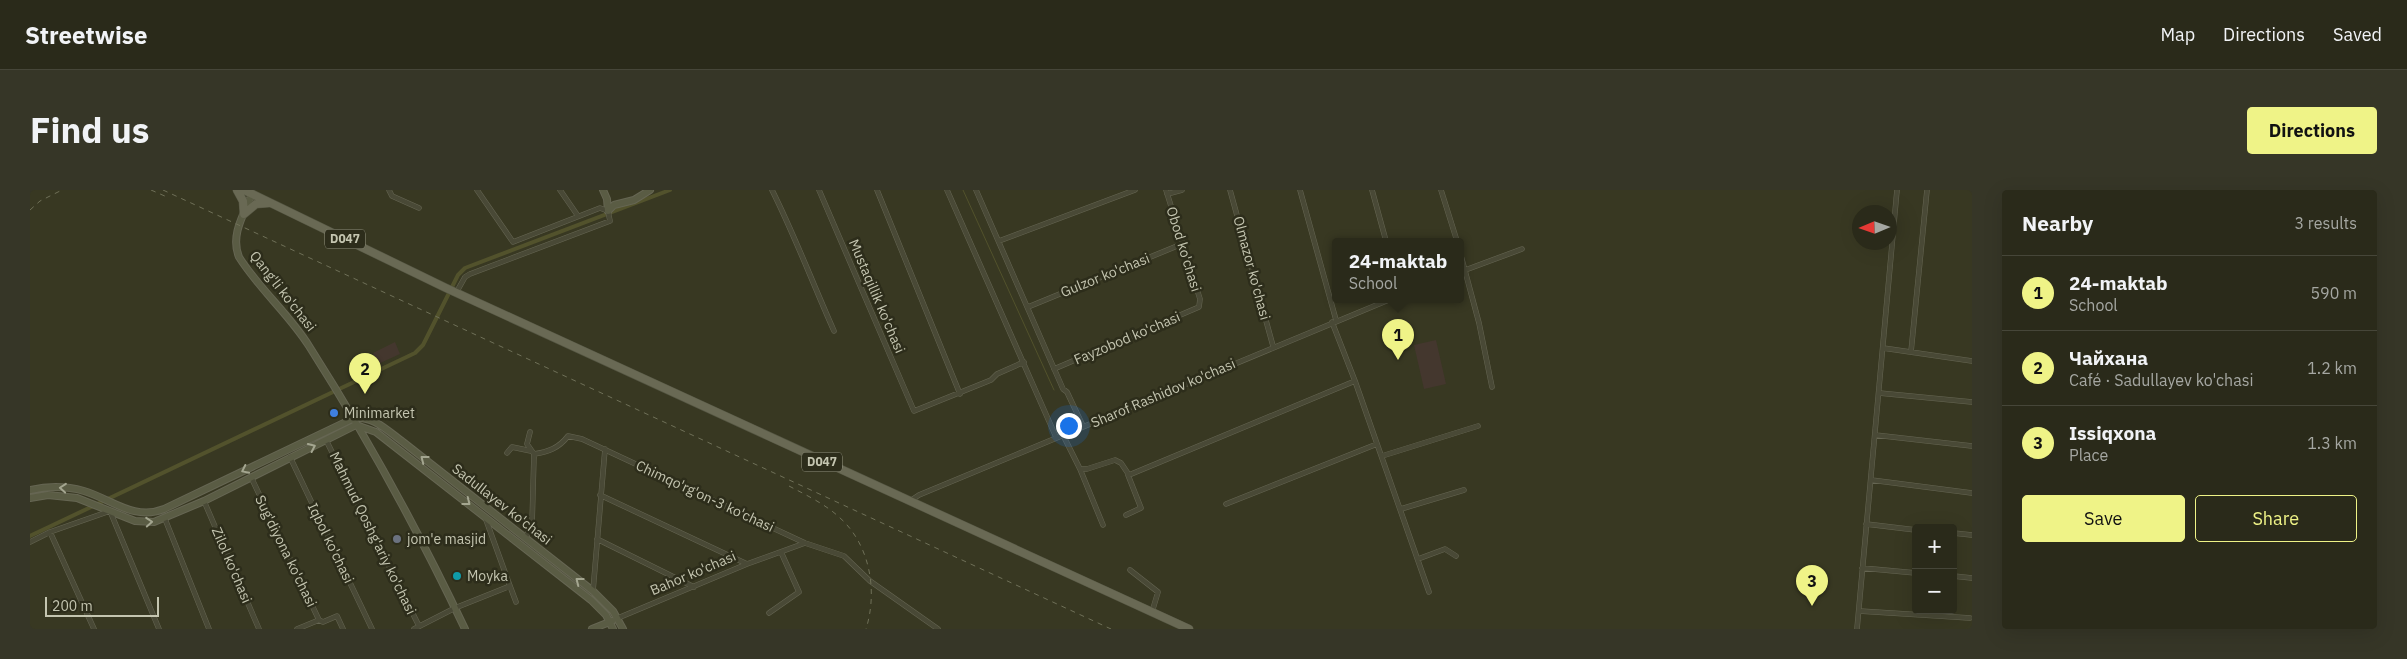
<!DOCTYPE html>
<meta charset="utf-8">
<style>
:root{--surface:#2a2a1a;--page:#363627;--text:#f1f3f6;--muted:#a5a7a2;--line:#464639;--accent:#eff387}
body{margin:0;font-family:"IBM Plex Sans",sans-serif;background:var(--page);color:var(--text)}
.controls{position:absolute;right:15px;bottom:15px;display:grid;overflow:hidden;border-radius:5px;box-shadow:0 5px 20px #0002}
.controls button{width:45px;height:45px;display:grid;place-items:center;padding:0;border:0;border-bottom:1px solid var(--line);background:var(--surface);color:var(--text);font:25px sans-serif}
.compass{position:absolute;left:1822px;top:15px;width:45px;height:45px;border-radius:50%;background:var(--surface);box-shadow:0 5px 20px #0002;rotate:268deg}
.scale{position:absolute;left:15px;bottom:12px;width:114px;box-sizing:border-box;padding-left:5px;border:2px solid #c4c5b0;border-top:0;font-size:14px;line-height:18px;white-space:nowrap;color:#c4c5b0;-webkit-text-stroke:4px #2d2d1b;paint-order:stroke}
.you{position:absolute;left:1038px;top:235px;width:18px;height:18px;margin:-12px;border:4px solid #fff;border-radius:50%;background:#1a73e8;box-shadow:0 0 0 8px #1a73e833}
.badge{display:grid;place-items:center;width:32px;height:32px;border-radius:50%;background:var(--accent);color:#111;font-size:16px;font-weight:700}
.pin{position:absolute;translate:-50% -41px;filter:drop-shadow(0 1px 2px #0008)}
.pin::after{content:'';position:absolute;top:26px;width:18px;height:15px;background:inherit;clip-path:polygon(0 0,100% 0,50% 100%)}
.popup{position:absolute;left:1302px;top:48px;width:132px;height:65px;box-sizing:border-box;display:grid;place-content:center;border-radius:5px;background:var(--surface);filter:drop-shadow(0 1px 4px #0005);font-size:16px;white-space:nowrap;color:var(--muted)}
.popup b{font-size:19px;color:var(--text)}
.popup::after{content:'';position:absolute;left:50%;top:100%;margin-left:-10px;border:10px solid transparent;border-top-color:var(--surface)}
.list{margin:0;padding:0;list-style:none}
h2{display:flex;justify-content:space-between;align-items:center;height:65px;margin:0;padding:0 20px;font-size:21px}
h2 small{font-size:16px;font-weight:400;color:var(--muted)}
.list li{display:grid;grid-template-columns:32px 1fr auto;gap:15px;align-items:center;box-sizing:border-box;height:75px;padding:0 20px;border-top:1px solid var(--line)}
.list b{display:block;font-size:19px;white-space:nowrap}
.list p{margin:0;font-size:16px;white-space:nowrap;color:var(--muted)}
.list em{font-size:16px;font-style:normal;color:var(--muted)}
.actions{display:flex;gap:10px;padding:15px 20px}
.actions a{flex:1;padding:11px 0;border:1px solid var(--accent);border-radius:5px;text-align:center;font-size:18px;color:var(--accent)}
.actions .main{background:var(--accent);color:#111}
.map{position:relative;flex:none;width:1942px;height:439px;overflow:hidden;border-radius:5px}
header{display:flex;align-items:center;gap:30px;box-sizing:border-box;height:70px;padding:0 25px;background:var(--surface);border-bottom:1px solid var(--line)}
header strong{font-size:24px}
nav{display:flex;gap:28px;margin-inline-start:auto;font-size:18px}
.intro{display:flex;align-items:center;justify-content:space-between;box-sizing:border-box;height:120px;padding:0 30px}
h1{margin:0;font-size:35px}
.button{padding:12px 22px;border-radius:5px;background:var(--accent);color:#111;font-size:18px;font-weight:700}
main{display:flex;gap:30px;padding:0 30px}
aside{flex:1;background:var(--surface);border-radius:5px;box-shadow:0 5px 20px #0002}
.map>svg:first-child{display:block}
.green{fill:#44372e}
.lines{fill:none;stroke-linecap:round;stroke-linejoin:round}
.stream{stroke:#52522c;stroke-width:1}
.canal{stroke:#52522c;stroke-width:4}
.street-casing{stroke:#666653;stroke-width:5.5}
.secondary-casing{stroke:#666653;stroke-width:8}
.primary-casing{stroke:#545542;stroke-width:9}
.street{stroke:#494936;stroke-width:4.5}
.secondary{stroke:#5a5c44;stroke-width:6}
.primary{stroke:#696954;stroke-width:8}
.rail{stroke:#6f7058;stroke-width:1;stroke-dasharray:5 5;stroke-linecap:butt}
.oneway{stroke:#a4a690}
.shop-dot{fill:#3f7fe0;stroke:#2d2d1b;stroke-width:2}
.worship-dot{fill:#6b7280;stroke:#2d2d1b;stroke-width:2}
.culture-dot{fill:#0f9aa8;stroke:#2d2d1b;stroke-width:2}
.labels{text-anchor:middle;stroke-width:5;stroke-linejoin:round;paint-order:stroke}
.shield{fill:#2d2d1b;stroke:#979783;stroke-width:1}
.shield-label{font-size:12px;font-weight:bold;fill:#c4c5b0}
.street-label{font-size:14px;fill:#c4c5b0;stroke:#2d2d1b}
.poi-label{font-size:14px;fill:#c4c5b0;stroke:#2d2d1b;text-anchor:start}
</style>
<header>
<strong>Streetwise</strong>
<nav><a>Map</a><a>Directions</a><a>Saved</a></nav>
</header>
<div class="intro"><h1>Find us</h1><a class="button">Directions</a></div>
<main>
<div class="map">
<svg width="1942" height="439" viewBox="0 0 1942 439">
<rect width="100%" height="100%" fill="#383822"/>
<path class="green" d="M1406 150 1416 194 1394 199 1384 155Z
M365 152 370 164 348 174 343 163Z"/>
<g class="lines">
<path class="stream" d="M933 0 1024 200"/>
<path class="canal" d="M0 346 385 163 393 155 428 85 435 78 640 0"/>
<g class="street-casing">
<path id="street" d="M359 0 362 6 389 18
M530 0 548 26
M742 0C765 46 783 94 804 141
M789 0 884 221 961 190 967 184 994 172
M847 0 930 204
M917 0 1026 247
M946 0 1033 199 1037 202 1053 236
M1200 0 1243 156
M1270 0 1306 130
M1342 0 1356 51
M1411 0 1427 51
M1137 4 1152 0
M969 51 1105 0
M1430 62 1449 133 1462 197
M1430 82 1492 59
M426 103 435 87 440 84 580 31 578 21 570 18 483 52 447 0
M998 117 1152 54
M1302 132 1325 191 1399 402
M1853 158 1942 171
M1881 162 1897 0
M1024 179 1169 117 1170 109 1136 0
M1849 203 1942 212
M1033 245 1050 279H1057L1085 270 1091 273 1099 285 1325 191
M1845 245 1942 256
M296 250 389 436
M477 263 482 257 501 261
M504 264C518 262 529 258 538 246L552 249 775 353 814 366 840 391 908 439
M1352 266 1448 236
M260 267 342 439
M1050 279 1073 335
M221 287 289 430 293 432 307 426 313 439
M1841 290 1942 303
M570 305 717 374
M174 311 229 439
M880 311 889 305 1361 109
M1196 314 1347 254
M1371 319 1434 300
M1096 325 1111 318 1098 285
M135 329 179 439
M1836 334 1886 340
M20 342 64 439
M1923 343 1942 345
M495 348 502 336 504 264 497 254 500 242
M567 349 664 397
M0 352 20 342 80 321 129 439
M1388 369 1415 359 1426 366
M1832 378 1886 383
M1100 380 1128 402 1122 422
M1923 386 1942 388
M480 396 486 412
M563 401 575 259
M1829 421 1940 428
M739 423 769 402 751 362
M588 428 717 374 775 353
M267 439 289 430
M384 439 425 418 480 396 455 327
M1827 439 1867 0"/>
</g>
<g class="secondary-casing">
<path id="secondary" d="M573 0 577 9 578 21
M222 4C214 24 200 45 209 67 229 99 259 124 279 156 337 247 389 342 435 439
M578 21 584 15 604 10 620 0
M0 300C18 296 36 296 54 301 81 309 104 331 134 319L322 229C341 223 359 242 373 252L563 401 583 421 593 439
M0 308 18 305 47 308 105 331 124 332 174 311 326 235 346 242 561 410 576 425 583 439
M562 439 582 431"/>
</g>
<g class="primary-casing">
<path id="primary" d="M207 0 213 11 214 24 226 14 239 13
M214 0 416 98 1159 439"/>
</g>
<use href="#street" class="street"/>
<use href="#secondary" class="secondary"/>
<use href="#primary" class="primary"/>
<path class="rail" d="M121 0 137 7
M133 0 1081 439
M0 20 10 11 32 0
M759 296C776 305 795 314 809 327 840 354 848 401 836 439"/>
</g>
<defs><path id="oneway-chevron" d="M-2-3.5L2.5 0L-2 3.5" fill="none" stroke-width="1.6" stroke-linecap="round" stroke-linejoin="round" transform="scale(1.25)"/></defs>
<g class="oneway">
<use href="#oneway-chevron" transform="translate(282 257) rotate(-25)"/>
<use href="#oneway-chevron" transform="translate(394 269) rotate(-142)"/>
<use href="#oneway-chevron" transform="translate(215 280) rotate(154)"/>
<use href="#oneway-chevron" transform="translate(33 298) rotate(-175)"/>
<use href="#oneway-chevron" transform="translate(437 312) rotate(38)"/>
<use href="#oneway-chevron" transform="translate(119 332) rotate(-4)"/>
<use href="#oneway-chevron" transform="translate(549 391) rotate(-142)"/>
</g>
<circle class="shop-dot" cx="304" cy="223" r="5"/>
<circle class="worship-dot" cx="367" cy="349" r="5"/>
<circle class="culture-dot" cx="427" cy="386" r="5"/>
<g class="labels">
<g class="shield">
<rect x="295" y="39.5" width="40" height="19" rx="4"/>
<rect x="772" y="262.5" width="40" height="19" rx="4"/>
</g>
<g class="shield-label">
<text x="315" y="53">D047</text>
<text x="792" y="276">D047</text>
</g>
<g class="street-label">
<text transform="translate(1154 59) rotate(73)" y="5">Obod ko'chasi</text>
<text transform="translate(1222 78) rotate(75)" y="5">Olmazor ko'chasi</text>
<text transform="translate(1075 85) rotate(-22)" y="5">Gulzor ko'chasi</text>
<text transform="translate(253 101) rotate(52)" y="5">Qang'li ko'chasi</text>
<text transform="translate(847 106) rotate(67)" y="5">Mustaqillik ko'chasi</text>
<text transform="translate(1097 148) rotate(-23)" y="5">Fayzobod ko'chasi</text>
<text transform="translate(1133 203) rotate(-23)" y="5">Sharof Rashidov ko'chasi</text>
<text transform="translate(675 306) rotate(25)" y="5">Chimqo'rg'on-3 ko'chasi</text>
<text transform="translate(472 314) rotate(38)" y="5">Sadullayev ko'chasi</text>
<text transform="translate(343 343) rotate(64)" y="5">Mahmud Qoshg'ariy ko'chasi</text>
<text transform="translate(301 353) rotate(64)" y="5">Iqbol ko'chasi</text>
<text transform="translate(256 361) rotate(64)" y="5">Sug'diyona ko'chasi</text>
<text transform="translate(202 375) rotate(67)" y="5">Zilol ko'chasi</text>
<text transform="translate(663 383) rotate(-23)" y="5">Bahor ko'chasi</text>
</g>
<g class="poi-label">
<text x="314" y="228">Minimarket</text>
<text x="377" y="354">jom'e masjid</text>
<text x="437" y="391">Moyka</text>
</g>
</g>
</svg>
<div class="controls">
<button>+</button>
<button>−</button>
</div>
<svg class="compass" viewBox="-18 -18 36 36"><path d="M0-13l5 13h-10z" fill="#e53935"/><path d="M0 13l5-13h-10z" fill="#a5a7a2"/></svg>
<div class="scale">200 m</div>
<div class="you"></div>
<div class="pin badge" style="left:1368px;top:170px">1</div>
<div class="popup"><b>24-maktab</b>School</div>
<div class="pin badge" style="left:335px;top:204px">2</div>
<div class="pin badge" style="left:1782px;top:416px">3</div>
</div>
<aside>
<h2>Nearby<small>3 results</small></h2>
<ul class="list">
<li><span class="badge">1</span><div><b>24-maktab</b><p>School</p></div><em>590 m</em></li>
<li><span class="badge">2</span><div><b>Чайхана</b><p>Café · Sadullayev ko'chasi</p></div><em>1.2 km</em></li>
<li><span class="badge">3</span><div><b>Issiqxona</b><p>Place</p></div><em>1.3 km</em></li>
</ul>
<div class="actions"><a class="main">Save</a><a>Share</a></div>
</aside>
</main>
